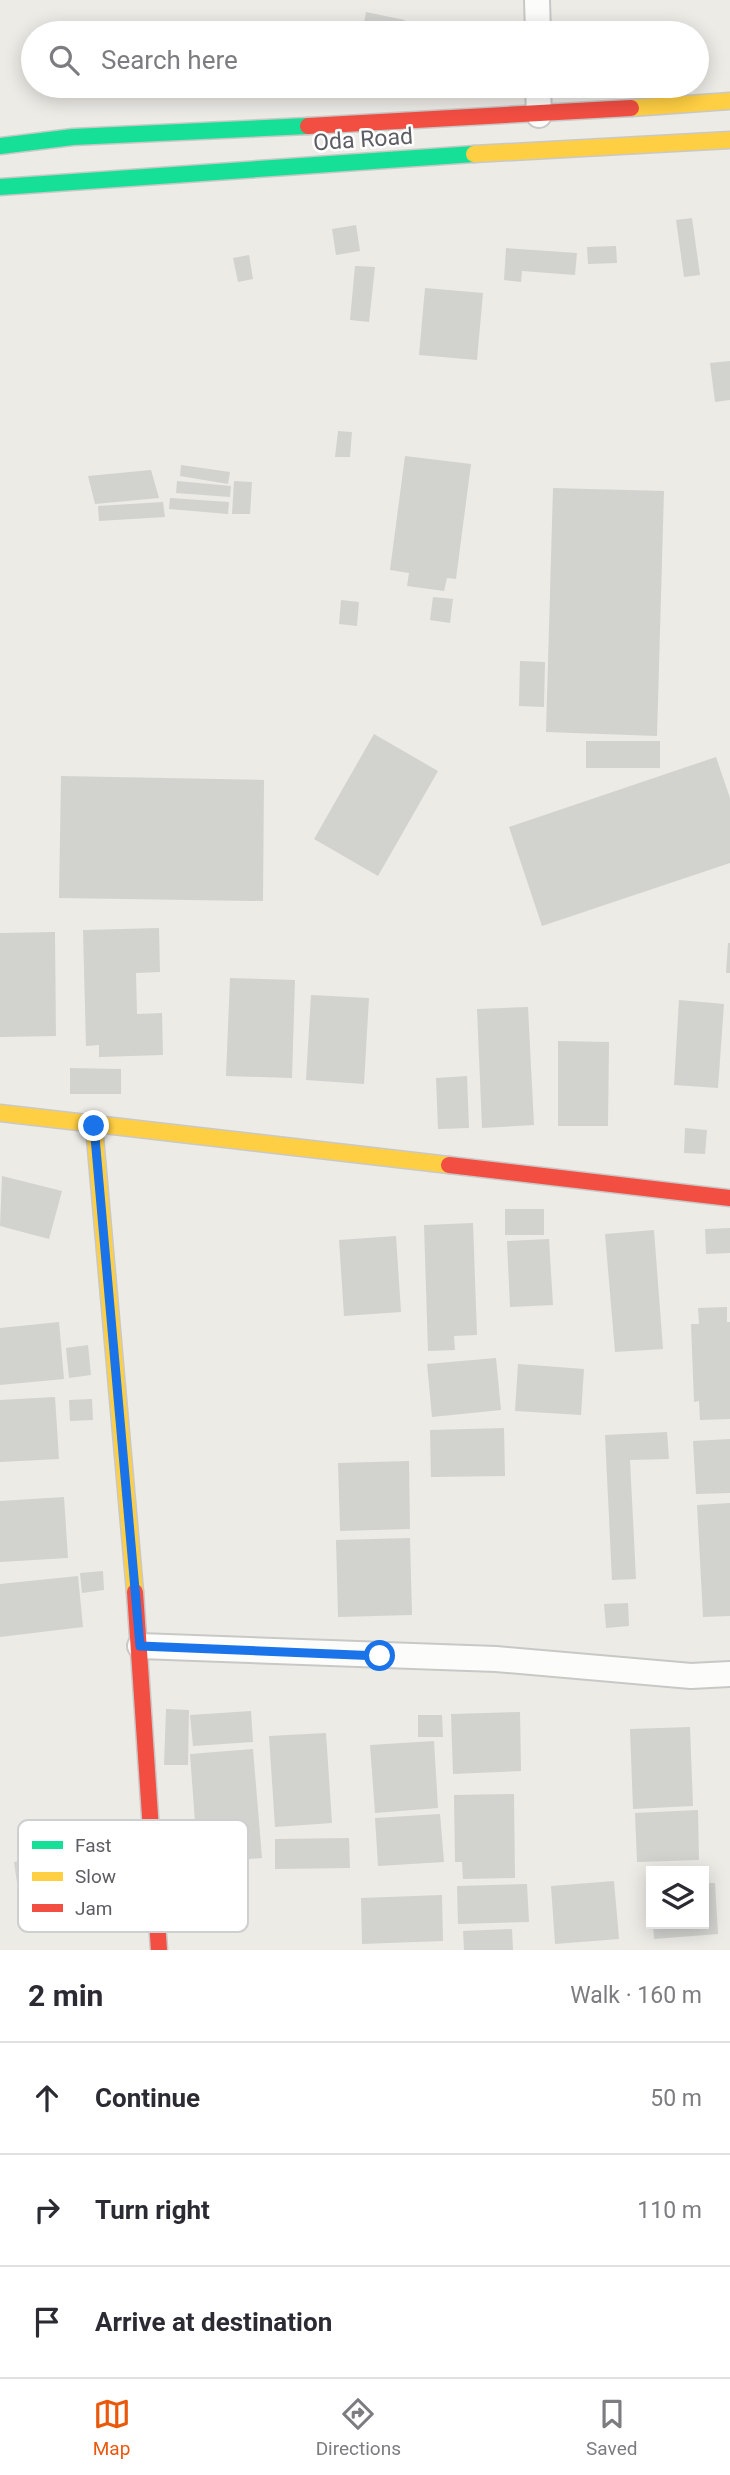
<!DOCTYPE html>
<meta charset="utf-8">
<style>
:root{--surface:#fff;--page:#f2f2f3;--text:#2b2b33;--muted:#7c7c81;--line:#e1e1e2;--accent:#ea580c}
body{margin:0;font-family:Roboto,sans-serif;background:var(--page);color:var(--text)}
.controls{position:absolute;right:21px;bottom:21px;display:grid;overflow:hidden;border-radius:0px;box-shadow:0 4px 18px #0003}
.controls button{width:63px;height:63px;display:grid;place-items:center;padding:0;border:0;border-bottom:2px solid var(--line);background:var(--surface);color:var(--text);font:35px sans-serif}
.stop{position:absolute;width:21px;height:21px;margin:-16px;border:5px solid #1a73e8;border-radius:50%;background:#fff}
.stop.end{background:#1a73e8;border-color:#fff;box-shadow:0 2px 7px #0008}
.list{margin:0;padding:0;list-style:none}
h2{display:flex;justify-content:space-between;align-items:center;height:91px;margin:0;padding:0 28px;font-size:30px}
h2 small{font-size:23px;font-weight:400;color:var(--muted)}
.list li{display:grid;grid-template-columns:46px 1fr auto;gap:21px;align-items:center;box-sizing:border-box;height:112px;padding:0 28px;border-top:2px solid var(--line)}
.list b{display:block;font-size:26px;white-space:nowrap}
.list em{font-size:23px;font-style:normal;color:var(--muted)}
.icon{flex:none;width:38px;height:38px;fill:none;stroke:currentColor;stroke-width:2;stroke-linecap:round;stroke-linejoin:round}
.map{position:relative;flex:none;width:730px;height:1950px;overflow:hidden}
.search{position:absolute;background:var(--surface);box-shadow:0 4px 18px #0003;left:21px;right:21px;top:21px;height:77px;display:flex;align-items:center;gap:18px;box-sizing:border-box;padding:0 24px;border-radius:38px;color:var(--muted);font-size:26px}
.sheet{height:427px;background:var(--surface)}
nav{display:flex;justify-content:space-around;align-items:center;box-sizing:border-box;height:98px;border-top:2px solid var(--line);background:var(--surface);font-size:19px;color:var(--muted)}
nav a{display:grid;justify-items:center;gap:4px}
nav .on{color:var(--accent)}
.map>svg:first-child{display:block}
.building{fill:#d2d2cf}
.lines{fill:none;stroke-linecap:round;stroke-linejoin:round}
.street-casing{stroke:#c8c8c6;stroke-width:28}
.fast-casing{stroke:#c9c8c7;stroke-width:19}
.slow-casing{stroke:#c9c8c7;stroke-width:19}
.jam-casing{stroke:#c9c8c7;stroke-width:19}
.street{stroke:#fcfcfb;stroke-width:24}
.fast{stroke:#16e098;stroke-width:16}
.slow{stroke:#ffcf43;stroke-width:16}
.jam{stroke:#f24e42;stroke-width:16}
.route{stroke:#1a73e8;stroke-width:9}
.labels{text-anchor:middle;stroke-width:5;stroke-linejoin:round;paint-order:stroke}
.street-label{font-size:23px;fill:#5c5e64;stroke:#fff}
.key{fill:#fff;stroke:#cecfd0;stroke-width:2}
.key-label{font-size:19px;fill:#5c5e64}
</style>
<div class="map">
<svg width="730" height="1950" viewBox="0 0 730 1950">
<rect width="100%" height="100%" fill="#ecebe6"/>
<path class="building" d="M366 12 405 20 402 33 363 29Z
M167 86H192V87L169 92Z
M692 218 700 275 684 277 676 220Z
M356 225 360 251 336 255 332 229Z
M616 246 617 263 588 264 587 247Z
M506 248 577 253 575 275 522 271 521 282 504 280Z
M249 255 253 279 238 282 233 258Z
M355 266 375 267 369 322 350 320Z
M425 288 483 293 477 360 419 355Z
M730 361V400L715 402 710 363Z
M338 431 352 432 350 457H335Z
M405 456 471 464 456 579 447 578 444 591 407 586 409 573 390 570Z
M181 465 230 472 228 484 180 476Z
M151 470 159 498 95 504 88 476Z
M177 481 231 486 230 497 176 493Z
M234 481 252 482 250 514H232Z
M553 488 664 491 657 736 546 732Z
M170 498 229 502 228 514 169 509Z
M163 502 165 517 99 521 98 506Z
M433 597 453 599 450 623 430 620Z
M341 600 359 602 357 626 339 624Z
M520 661 545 662 544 707 519 706Z
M374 734 438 771 378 876 314 839Z
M586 741H660V768H586Z
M716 757 730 798V863L542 926 509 827Z
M61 776 264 780 263 901 59 898Z
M159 928 160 972 136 973 137 1014 162 1013 163 1055 99 1057V1045L86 1046 83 930Z
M55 932 56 1036 0 1037V933Z
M728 943H730V973H726Z
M230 978 295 980 292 1078 226 1076Z
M311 995 369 998 364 1084 306 1080Z
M679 1000 724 1004 718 1088 674 1085Z
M528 1007 534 1125 482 1128 477 1009Z
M558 1041 609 1042 608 1126H558Z
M70 1068 121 1069V1094H70Z
M467 1076 469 1128 438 1129 436 1078Z
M685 1128 707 1130 705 1154 684 1153Z
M2 1176 62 1191 49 1239 0 1226Z
M505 1209H544V1235H505Z
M473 1223 477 1335 454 1336 455 1350 428 1351 424 1225Z
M730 1228V1253L706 1254 705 1229Z
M654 1230 663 1349 615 1352 605 1234Z
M396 1236 401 1312 344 1316 339 1240Z
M549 1239 553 1305 510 1307 507 1241Z
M727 1307V1322H730V1419L700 1420 699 1401 694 1402 691 1324H699L698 1308Z
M59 1322 64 1379 0 1385V1328Z
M88 1345 91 1375 69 1378 66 1348Z
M496 1358 501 1410 432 1417 427 1364Z
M518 1364 584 1369 581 1415 515 1411Z
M55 1397 59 1459 0 1462V1400Z
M92 1399 93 1420 70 1421 69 1400Z
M504 1428 505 1476 431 1477 430 1430Z
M667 1432 669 1459 630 1460 636 1579 612 1580 605 1435Z
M730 1439V1493L696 1494 693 1441Z
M409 1461 410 1529 340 1531 338 1463Z
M64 1497 68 1558 0 1562V1501Z
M730 1503V1616L703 1617 697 1505Z
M410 1538 412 1615 338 1617 336 1540Z
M103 1571 104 1590 82 1593 80 1573Z
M78 1576 83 1627 0 1637V1584Z
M628 1603 629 1626 606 1628 604 1604Z
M166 1709 189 1710 188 1765H164Z
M251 1711 253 1742 193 1746 190 1715Z
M520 1712 521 1771 453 1774 451 1714Z
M418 1715H442L443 1737H418Z
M690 1727 693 1806 633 1809 630 1729Z
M326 1733 332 1823 275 1827 269 1736Z
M434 1741 438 1808 375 1813 370 1745Z
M253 1749 262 1858 198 1863 190 1754Z
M514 1794 515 1878 463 1879 462 1862H455L454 1795Z
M698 1810 699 1860 637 1862 635 1813Z
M440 1814 444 1862 378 1866 375 1818Z
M349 1838 350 1868 275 1869V1839Z
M90 1851 98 1906 22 1917 14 1862Z
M614 1881 619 1939 555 1944 551 1886Z
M704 1883H715L718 1934 654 1939 653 1924H704Z
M527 1884 529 1922 458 1924 457 1886Z
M442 1895 443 1941 362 1944 361 1898Z
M512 1929 513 1950H464L463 1931Z"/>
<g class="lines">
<g class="street-casing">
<path id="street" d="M537 0 538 33
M538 86 539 115
M140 1646 496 1659 691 1676 730 1674"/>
</g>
<g class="fast-casing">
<path id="fast" d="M0 146 73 137 308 126
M0 187 474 154"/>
</g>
<g class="slow-casing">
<path id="slow" d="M631 108 730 101
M474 154 730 140
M0 1113 449 1165
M94 1126 135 1592"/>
</g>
<g class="jam-casing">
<path id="jam" d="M308 126 631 108
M449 1165 730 1198
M135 1592 159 1950"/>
</g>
<use href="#street" class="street"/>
<use href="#fast" class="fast"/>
<use href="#slow" class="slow"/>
<use href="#jam" class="jam"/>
</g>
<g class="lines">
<path class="route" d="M94 1126 140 1646 380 1656"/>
</g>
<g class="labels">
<g class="street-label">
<text transform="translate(363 139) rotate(-4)" y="8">Oda Road</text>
</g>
</g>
<rect x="18" y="1820" width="230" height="112" rx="10" class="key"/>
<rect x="32" y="1841" width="31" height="8" fill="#16e098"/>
<rect x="32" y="1872" width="31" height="9" fill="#ffcf43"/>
<rect x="32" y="1904" width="31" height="8" fill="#f24e42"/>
<g class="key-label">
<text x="75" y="1852">Fast</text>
<text x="75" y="1883">Slow</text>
<text x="75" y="1915">Jam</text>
</g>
</svg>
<div class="controls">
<button><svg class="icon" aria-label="layers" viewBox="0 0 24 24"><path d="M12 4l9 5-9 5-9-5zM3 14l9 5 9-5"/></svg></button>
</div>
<div class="stop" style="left:380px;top:1656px"></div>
<div class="stop end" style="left:94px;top:1126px"></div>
<div class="search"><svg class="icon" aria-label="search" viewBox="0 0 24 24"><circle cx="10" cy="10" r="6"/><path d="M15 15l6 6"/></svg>Search here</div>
</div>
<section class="sheet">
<h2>2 min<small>Walk · 160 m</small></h2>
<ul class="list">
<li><svg class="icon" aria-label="ahead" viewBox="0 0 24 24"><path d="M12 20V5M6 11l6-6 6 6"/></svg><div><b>Continue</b></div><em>50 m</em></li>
<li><svg class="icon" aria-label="right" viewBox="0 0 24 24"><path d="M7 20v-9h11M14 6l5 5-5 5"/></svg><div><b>Turn right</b></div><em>110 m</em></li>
<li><svg class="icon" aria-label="arrive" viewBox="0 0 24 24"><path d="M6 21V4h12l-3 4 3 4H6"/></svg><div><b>Arrive at destination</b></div></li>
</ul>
</section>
<nav>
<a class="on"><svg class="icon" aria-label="map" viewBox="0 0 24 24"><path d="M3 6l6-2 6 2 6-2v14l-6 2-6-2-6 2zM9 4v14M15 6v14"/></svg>Map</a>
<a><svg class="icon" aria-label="directions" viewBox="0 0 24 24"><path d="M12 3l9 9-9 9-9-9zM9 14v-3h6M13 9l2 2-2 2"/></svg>Directions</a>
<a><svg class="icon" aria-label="saved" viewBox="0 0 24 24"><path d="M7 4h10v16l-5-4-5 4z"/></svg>Saved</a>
</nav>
